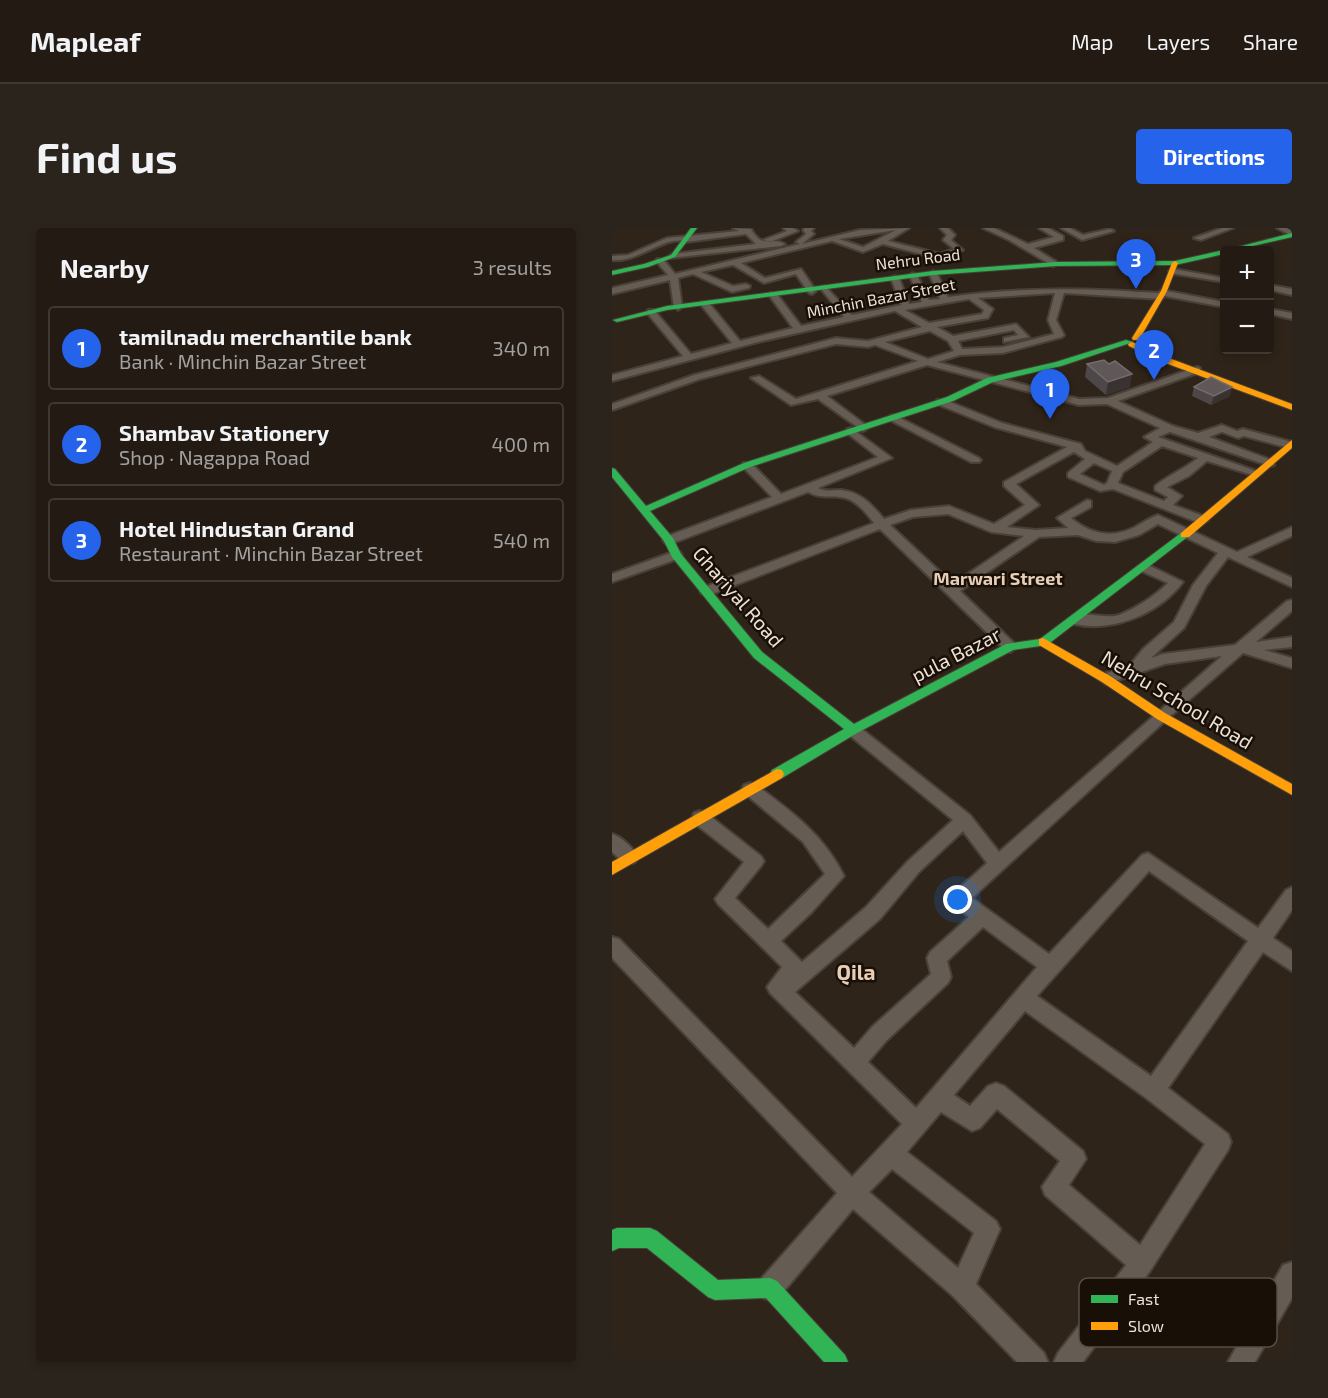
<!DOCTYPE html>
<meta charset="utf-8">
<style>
:root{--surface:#231b13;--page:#2b241c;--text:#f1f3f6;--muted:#a3a1a0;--line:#403933;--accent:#2563eb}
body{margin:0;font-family:"Exo 2",sans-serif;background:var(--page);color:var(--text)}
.controls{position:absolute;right:18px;top:18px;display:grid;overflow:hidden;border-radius:6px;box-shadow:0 3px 9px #0003}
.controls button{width:54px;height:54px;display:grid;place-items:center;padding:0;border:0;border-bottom:2px solid var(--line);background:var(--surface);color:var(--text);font:30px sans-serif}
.you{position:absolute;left:346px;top:672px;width:21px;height:21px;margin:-15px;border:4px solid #fff;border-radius:50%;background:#1a73e8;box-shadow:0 0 0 9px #1a73e833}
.badge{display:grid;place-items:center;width:39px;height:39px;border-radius:50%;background:var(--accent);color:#fff;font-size:20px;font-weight:700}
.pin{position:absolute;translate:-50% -50px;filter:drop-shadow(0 2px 3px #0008)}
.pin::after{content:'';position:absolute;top:32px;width:21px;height:18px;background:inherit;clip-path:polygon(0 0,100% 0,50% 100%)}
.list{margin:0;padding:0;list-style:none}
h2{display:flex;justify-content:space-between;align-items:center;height:78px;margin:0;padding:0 24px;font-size:26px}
h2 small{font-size:20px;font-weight:400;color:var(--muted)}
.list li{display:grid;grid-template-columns:39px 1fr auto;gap:18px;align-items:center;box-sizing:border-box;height:84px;margin:0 12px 12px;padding:0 12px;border:2px solid var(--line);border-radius:6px}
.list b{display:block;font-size:22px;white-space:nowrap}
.list p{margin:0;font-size:20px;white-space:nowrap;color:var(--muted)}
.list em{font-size:20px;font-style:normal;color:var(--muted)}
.map{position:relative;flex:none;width:680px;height:1134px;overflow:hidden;border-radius:6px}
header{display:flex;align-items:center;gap:36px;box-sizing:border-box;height:84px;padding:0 30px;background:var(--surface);border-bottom:2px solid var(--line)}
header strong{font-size:28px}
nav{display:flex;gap:33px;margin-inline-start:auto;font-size:21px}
.intro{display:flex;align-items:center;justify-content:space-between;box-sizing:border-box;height:144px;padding:0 36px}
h1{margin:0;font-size:42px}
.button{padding:15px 27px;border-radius:6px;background:var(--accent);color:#fff;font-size:21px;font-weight:700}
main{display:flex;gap:36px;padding:0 36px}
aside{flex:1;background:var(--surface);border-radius:6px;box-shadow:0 3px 9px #0003}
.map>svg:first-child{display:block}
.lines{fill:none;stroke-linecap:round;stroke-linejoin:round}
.street-casing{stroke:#494037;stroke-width:4}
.fast-casing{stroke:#494037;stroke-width:2}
.slow-casing{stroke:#494037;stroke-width:2}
.street{fill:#655c54;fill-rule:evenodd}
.fast{fill:#30b455;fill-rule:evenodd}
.slow{fill:#ff9f0a;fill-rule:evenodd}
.wall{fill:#4e474a}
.shaded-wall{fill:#3a3230}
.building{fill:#5f5758;stroke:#756c6c;stroke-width:1.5}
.labels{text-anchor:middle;stroke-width:5;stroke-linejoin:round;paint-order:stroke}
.far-street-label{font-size:16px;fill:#ede0d5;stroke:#180f07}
.far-neighbourhood-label{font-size:18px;font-weight:bold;fill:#e8ceb7;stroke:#180f07}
.street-label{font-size:20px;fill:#ede0d5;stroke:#180f07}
.neighbourhood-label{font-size:21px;font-weight:bold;fill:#e8ceb7;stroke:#180f07}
.key{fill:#180f07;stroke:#584e45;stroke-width:1.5}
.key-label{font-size:16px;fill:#ede0d5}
</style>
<header>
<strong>Mapleaf</strong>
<nav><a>Map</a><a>Layers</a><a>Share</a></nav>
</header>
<div class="intro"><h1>Find us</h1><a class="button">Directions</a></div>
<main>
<aside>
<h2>Nearby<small>3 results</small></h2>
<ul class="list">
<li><span class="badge">1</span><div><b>tamilnadu merchantile bank</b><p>Bank · Minchin Bazar Street</p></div><em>340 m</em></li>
<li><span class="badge">2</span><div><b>Shambav Stationery</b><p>Shop · Nagappa Road</p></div><em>400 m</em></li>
<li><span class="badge">3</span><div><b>Hotel Hindustan Grand</b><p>Restaurant · Minchin Bazar Street</p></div><em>540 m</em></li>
</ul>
</aside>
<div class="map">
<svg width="680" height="1134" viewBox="0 0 680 1134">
<rect width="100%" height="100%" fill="#2f2419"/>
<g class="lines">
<g class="street-casing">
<path id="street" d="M121 0 139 1C151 22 158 8 173 16L169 18 58 30 57 28 61 26 144 16 134 6 74 14C55 6 26 35 0 32V28L16 27 55 10 127 3Z
M171 0H181L186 3 158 14 151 12 175 3Z
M193 0H202L199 3 202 6 190 16 248 2 297 0 276 13 328 26 342 21 331 12 335 7 328 0H336L343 7 339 12 351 22 328 31 271 16 251 24 220 13 129 35 153 50 189 41 204 63 200 66 197 65 184 46 152 55 121 37 89 44 121 58 134 56 138 58 137 60 120 64 81 46 66 50 70 79 66 82 62 79 58 52 0 66V60L56 47 44 33 45 31H51L63 46 188 16 184 14 194 6 191 2ZM284 2 251 19 227 11Z
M371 0H382L416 16 442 9 427 0H436L451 8V12L422 20 448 36 441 38 397 12Z
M449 0H458L471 7 498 1 502 3 470 12Z
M610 0H621L589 12 582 10Z
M665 0H675L680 3V8Z
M561 41 612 50V54L558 45 557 43Z
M321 43 325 45 336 69C407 59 475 60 546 65L550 62 612 74V79L553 68 549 71 452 65 444 92 452 107 450 109 391 125 348 127 325 134 467 171 496 170 585 139 588 140V144L506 173 561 198 586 205 610 197 625 203 631 201 680 214V220H677L632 208 626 210 610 204 597 209 662 233V237L658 238 558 204 546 209 650 245 644 248 595 233 577 248 555 259 570 268 561 277 594 289 596 292 590 296 501 261 488 263 456 249V245L473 231 462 224 404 256 427 277 395 299 424 302 456 300 445 290 475 272 479 273V279L459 290C477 305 498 311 521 300 529 296 537 290 546 287L625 324 680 299V308L635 329 680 350V359L616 329 594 358 572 400 539 430 551 426 623 417 675 373 680 372V383L644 414 680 409V419L652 422 680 430V440L631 425 554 492 360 670 437 726 530 627 536 625 646 700 674 662 680 659V682L661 710 680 723V743L651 724 556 860 616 906 619 914 616 922 538 1043 471 1134H442L446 1125 514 1037 433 967 430 959 448 933 385 881 368 900 360 903 329 884 295 924 384 993 388 1001 364 1056 432 1125 436 1134H405L341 1068 241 981 167 1069 158 1072 149 1069 146 1060 149 1051 225 965 0 730V709L7 711 240 949 290 896 158 765 155 759 170 739 106 676 103 671 132 634 82 595 80 590 82 585 88 583 94 585 149 628 152 633 149 638 123 670 156 701 213 646 191 614 132 565 130 561 132 557 138 555 144 557C179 583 212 607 232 648L200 684 169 713 190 734 254 679 295 634 341 592 236 506 233 502 236 498H246L358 587 387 624 610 428 553 436 494 456 487 451 489 447 518 437 531 421 562 394 581 357 606 325 546 296 527 307 503 314 484 313 466 307 427 309 348 363 403 416 405 419 398 424 393 422 268 301 100 366H90L88 363 90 360 262 295C255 286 245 273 233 270 218 266 211 272 196 264L61 315H53L51 312 53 309 160 269 131 239V235H139L169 266 266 229 235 205V201L239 200 280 230 206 260C214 264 220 262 229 262 249 264 260 277 272 291L299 282 337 278 382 296 413 277 392 258V254L455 219 382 199 325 176V172H333L390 195 469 216 473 223 505 238 541 214 532 209 548 200 495 176 467 177 315 137 215 168 255 198 256 200 251 203 206 171 179 177 139 150 147 148 184 171 306 133 263 117 256 119 224 116 88 151 0 182V176L82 147 224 110 256 113 310 99 283 83 146 114 0 153V147L71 128 36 86V82H42L79 126 120 115 90 78V74H96L128 113 181 100 157 67 158 65H164L189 98 232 89 209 61 213 58 240 87 289 77 279 50 283 48 287 50 297 76 310 74 297 47 301 45 305 47 317 72 328 71 317 45ZM443 65 436 92 442 106 391 119 350 121 346 113 402 102 406 107 392 110V114L417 109 404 96 341 108 325 99 376 90 381 81 366 70ZM357 71 372 82 370 86 317 95 293 82ZM318 103 336 113 342 123 316 131 273 114ZM550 218 586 230C572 241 557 247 543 258V262L556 269 552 273 506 255 511 244ZM482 235 500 243 495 255 492 257 468 246ZM336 286 379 304 412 308 341 356 278 297 301 289ZM351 603 375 635 341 666 338 671 341 676 357 689 318 724 315 730 319 746 260 799 242 820 183 764 268 691 307 644ZM537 643 636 713 539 848 425 768ZM371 699 425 739 304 880 256 834 274 813 336 755 339 749 335 733ZM413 783 534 870 593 916 528 1017 457 957 474 931 471 923 392 858 384 855 376 858 358 878 342 867ZM280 941 362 1005 346 1040 257 964Z
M658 57 680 61V67L658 62Z
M658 81 680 85V91L658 86Z
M282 187 367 230 369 232 367 234H359L278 192V188Z
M64 323 68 324 70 327 68 330 0 354V346Z
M532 335 571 354C546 387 498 406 458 395L456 392C467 380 493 392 507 387 524 380 543 368 556 355L527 342 526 339Z
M0 606C10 609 21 620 26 629L23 634C12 638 8 631 0 624Z
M680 1034V1070L643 1134H616L671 1037Z"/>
</g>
<g class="fast-casing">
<path id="fast" d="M79 0H85L63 29 36 39 0 47V43L32 36 59 27Z
M680 5V9L623 22H614Z
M612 22V26L563 37 444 38 321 47 55 82 5 94 1 92 55 78 321 43 444 34 563 33Z
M514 112 521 114 449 138 381 154 341 173 138 239 38 283 61 310 69 326 150 424 242 496 394 416 428 411 569 305 573 304 578 307 435 417 401 422 245 505 170 550H160L158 546 160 542 232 501 142 430 60 329 52 313 0 249V240L3 241 34 278 132 235 335 169 375 150 444 134Z
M5 1000H38L45 1003 106 1052 158 1050 165 1053 233 1127 236 1134H212L154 1070 103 1072 96 1069 35 1020H7L0 1023V1002Z"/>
</g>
<g class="slow-casing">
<path id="slow" d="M563 33 566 35 555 63 527 112H521L520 110 549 63 560 35Z
M520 114 554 129 680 176V182L548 133 517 118 516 116Z
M680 212V220L577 309H569V305Z
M431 410 498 448 553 485 680 556V567L545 491 490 454 427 417V411Z
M165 541 170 542 172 546 170 550 0 647V634Z"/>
</g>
<use href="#street" class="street"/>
<use href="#fast" class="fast"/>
<use href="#slow" class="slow"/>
</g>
<path class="wall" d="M475 136 518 159 494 167 473 149Z
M582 159 618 168 599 177 580 168Z"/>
<path class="shaded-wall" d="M520 146 518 159 494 167 496 154Z
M620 159 618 168 599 177 602 168Z"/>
<path class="building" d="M492 132 497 136 503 133 520 146 496 154 475 136Z
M599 149 620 159 602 168 582 159Z"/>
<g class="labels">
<g class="far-street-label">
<text transform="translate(306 31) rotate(-7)" y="6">Nehru Road</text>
<text transform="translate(269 70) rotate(-11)" y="6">Minchin Bazar Street</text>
</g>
<g class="far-neighbourhood-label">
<text x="386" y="357">Marwari Street</text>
</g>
<g class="street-label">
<text transform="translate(126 369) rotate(49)" y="7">Ghariyal Road</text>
<text transform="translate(344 427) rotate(-27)" y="7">pula Bazar</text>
<text transform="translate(565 472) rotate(31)" y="7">Nehru School Road</text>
</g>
<g class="neighbourhood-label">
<text x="244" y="752">Qila</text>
</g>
</g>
<rect x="467" y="1050" width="198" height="69" rx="9" class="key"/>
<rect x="479" y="1067" width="27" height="8" fill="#30b455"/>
<rect x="479" y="1094" width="27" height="8" fill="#ff9f0a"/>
<g class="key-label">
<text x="516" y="1077">Fast</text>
<text x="516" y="1104">Slow</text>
</g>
</svg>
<div class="controls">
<button>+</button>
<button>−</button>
</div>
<div class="you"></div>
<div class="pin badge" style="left:438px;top:191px">1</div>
<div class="pin badge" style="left:542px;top:152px">2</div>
<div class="pin badge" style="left:524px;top:61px">3</div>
</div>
</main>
